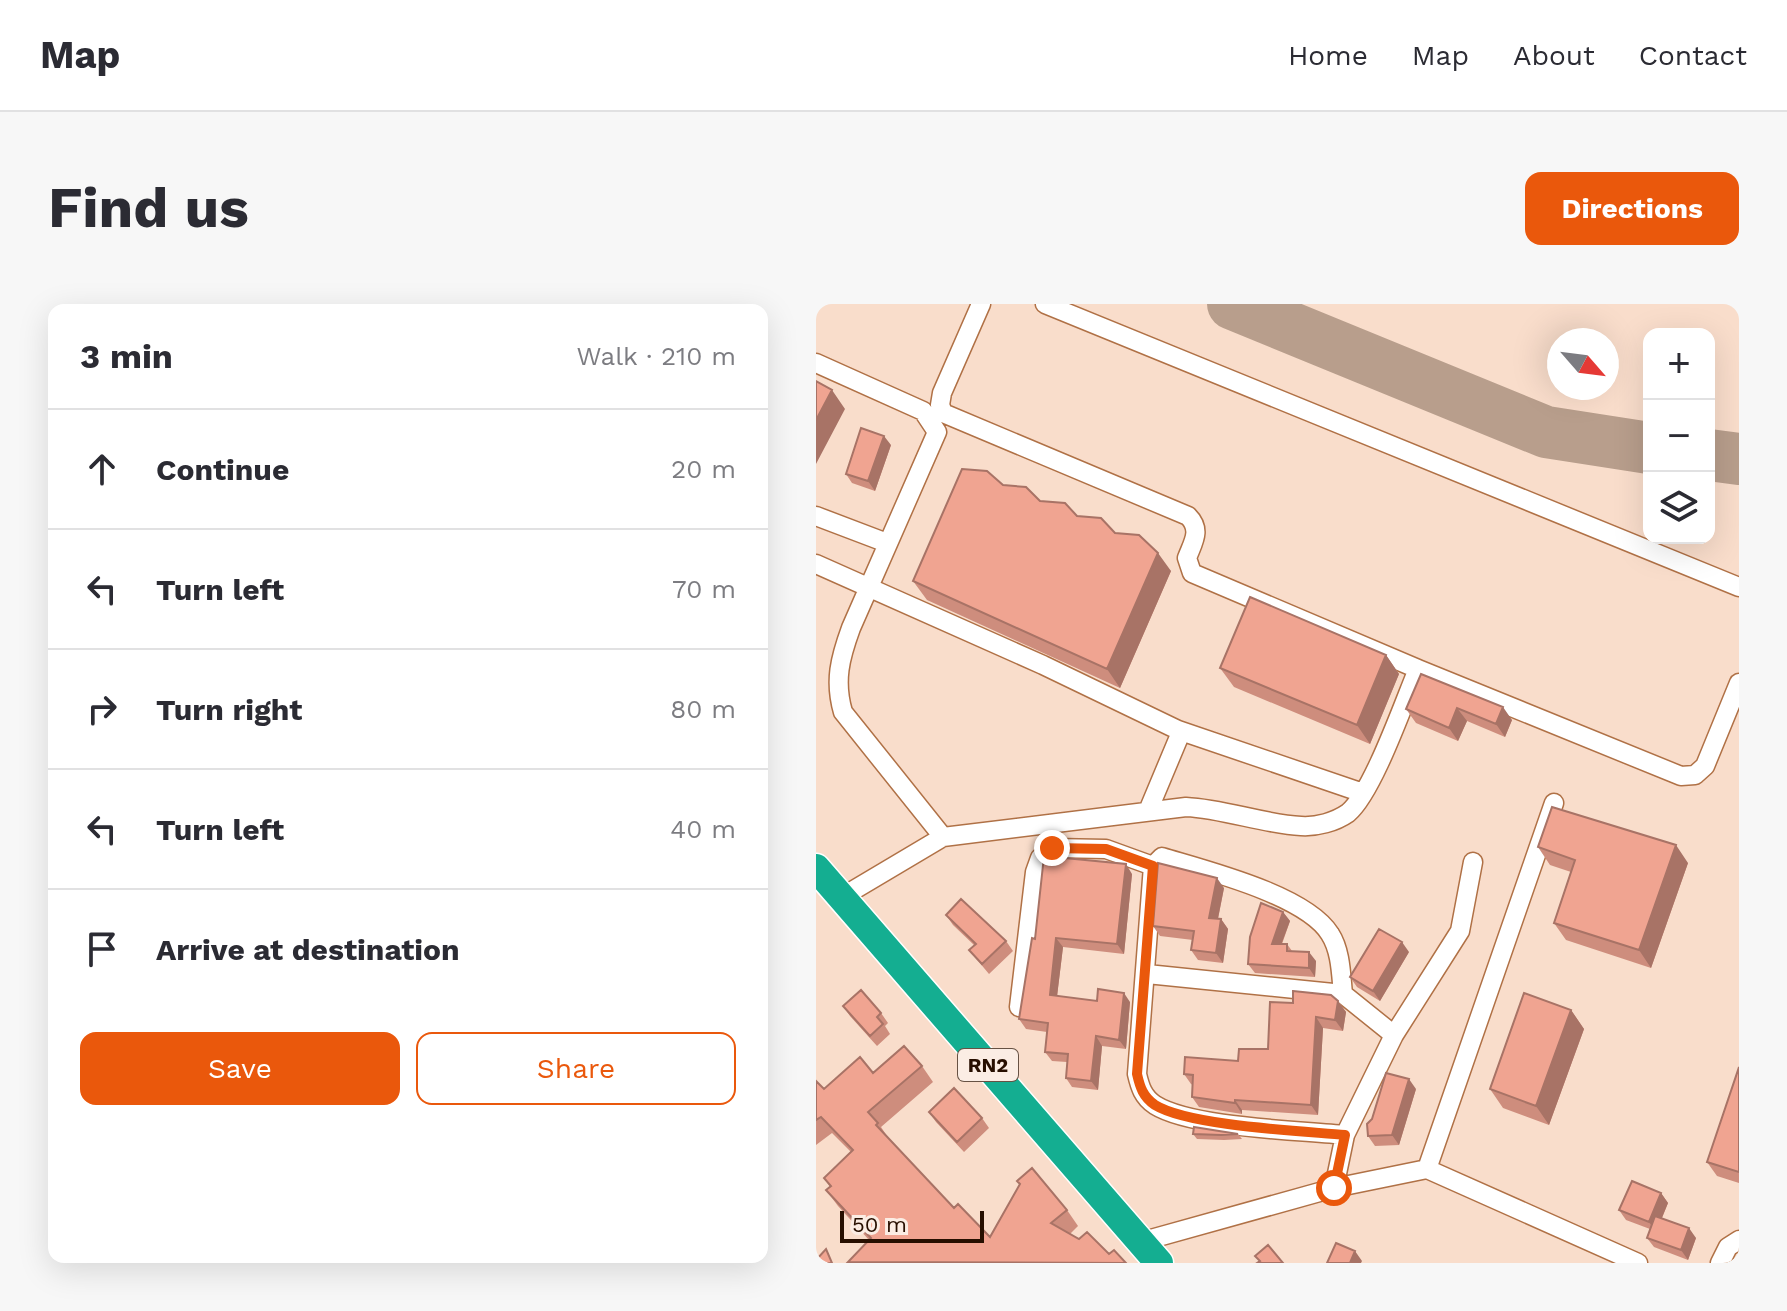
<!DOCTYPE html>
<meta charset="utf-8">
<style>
:root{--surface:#fff;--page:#f7f7f7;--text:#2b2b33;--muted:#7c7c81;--line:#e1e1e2;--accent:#ea580c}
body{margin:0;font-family:"Work Sans",sans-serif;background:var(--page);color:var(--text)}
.controls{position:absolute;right:24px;top:24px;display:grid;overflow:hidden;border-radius:16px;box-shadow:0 8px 32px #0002}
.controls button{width:72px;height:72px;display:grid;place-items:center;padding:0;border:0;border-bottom:2px solid var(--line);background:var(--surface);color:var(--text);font:40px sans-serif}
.compass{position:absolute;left:731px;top:24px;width:72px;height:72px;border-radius:50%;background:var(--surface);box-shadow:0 8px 32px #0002;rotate:118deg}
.scale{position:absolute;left:24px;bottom:20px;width:144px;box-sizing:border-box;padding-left:8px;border:4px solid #270f00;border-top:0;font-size:22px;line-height:28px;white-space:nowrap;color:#270f00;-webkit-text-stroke:6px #fbede4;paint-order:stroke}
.stop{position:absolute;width:24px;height:24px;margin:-18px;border:6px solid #ea580c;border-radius:50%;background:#fff}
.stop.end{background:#ea580c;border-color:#fff;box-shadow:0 2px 8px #0008}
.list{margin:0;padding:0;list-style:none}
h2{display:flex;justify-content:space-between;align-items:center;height:104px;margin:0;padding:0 32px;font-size:34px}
h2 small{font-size:26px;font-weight:400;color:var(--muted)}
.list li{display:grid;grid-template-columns:52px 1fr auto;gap:24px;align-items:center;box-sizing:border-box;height:120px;padding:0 32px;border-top:2px solid var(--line)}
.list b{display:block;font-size:30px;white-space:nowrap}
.list em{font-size:26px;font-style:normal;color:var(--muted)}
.actions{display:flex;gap:16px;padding:24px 32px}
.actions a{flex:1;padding:18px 0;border:2px solid var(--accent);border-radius:16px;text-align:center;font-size:28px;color:var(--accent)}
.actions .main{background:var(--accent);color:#fff}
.icon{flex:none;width:44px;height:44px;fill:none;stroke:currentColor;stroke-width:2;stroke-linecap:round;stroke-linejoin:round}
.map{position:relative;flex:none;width:923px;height:959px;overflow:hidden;border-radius:16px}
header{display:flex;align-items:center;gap:48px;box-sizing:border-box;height:112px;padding:0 40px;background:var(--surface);border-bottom:2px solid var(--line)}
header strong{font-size:38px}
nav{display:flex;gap:44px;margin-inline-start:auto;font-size:28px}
.intro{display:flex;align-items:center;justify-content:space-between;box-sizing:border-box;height:192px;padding:0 48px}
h1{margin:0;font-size:56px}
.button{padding:20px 36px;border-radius:16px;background:var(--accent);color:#fff;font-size:28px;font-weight:700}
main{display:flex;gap:48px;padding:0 48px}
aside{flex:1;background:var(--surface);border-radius:16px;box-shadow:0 8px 32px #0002}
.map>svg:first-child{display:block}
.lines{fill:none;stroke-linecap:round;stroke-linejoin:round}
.taxiway{stroke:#b89e8c;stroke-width:52}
.minor-casing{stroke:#b07146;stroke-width:21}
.highway-casing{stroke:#fff;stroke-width:31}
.minor{stroke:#fff;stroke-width:18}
.highway{stroke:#14ae91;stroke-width:28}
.wall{fill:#ce8d7d}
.shaded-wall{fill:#a87366}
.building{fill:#f0a491;stroke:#a87366;stroke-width:2}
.route{stroke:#ea580c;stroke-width:10}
.labels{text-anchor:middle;stroke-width:7;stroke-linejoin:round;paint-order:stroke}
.shield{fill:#fbede4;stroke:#675244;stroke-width:2}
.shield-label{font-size:20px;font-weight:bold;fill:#270f00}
</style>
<header>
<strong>Map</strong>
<nav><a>Home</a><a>Map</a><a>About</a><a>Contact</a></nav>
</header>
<div class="intro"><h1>Find us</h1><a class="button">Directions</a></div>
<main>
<aside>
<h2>3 min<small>Walk · 210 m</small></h2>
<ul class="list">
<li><svg class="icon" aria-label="ahead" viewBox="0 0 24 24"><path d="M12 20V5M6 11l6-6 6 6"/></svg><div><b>Continue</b></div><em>20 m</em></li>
<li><svg class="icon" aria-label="left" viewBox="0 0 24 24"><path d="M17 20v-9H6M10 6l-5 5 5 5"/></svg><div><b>Turn left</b></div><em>70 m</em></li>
<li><svg class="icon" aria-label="right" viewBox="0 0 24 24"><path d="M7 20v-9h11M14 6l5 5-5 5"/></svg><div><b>Turn right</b></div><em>80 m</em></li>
<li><svg class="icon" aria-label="left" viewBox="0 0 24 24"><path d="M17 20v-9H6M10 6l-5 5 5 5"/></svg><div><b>Turn left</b></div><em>40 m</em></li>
<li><svg class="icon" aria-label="arrive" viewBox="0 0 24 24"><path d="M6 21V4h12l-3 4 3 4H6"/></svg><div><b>Arrive at destination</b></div></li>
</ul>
<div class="actions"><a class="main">Save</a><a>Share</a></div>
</aside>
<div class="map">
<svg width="923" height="959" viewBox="0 0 923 959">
<rect width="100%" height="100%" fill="#f9ddcb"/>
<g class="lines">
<path class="taxiway" d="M417 0 730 128 833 144
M893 151 923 155"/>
<g class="minor-casing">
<path id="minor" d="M229 0 923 283
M0 59 107 107 121 128 35 324C24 354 18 377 27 408L127 533
M0 212 71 239
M0 260 227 361 362 426 547 489
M602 365 865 472 879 471 889 462 923 379
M332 507 363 433 362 426
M337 562 321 770C324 783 327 793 339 801 376 824 483 826 529 831
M26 593 127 533 370 503C409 505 447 520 485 522 501 523 519 518 532 509 557 488 588 398 602 365L376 269 371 254C377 238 386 226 372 212L127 109 124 101 126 89 165 0
M331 670 527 690 578 731
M203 703 219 568 224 554 236 544 290 545 337 562 346 553C389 566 490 591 514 630 525 647 525 671 527 690
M611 865 738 499
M518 884 529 831 578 731 644 627 657 558
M324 938 518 884 611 865 822 959
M904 959 912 943 923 936"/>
</g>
<g class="highway-casing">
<path id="highway" d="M0 564 343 959"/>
</g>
<use href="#minor" class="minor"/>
<use href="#highway" class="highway"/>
</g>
<path class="wall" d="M75 141 59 187 36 179 30 170Z
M187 181 299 229 355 267 304 384 111 296 97 277Z
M570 351 583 370 554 440 418 383 404 364Z
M605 370 696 416 689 433 651 417 642 437 600 419 590 405Z
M722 543 872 559 835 664 750 636 738 619 755 568 734 561Z
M316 570 308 650 247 643 241 692 281 697 314 698 310 745 286 742 282 786 256 783 250 774 251 758 236 757 229 748 231 728 210 725 203 715 219 635Z
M408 584 402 615H405L412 625 407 659 382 656 375 646 377 636 344 632 337 622Z
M467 608 474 617 466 640H471L476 647 500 657 499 673 439 669 432 660Z
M130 611 190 637 197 647 173 670 153 646 158 641 137 621Z
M593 648 564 697 541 683 534 673Z
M522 697 530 708 527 727 507 724 502 811 426 806V810L383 803 376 793 377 781 375 780 368 770 422 757 452 745 477 699Z
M27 702 65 709 72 719 69 722 74 730 61 742 34 712Z
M755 706 768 725 733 821 687 804 674 785Z
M106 762 117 778 65 823 73 835 138 904 174 933 251 906 262 922 254 930 310 959 53 936 22 902 10 886 14 883 8 874 35 848 16 829 0 841V777L8 785 57 769Z
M923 763V879L901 872 891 858Z
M600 785 583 841 559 842 552 832Z
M113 808 166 814 173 824 148 848 120 818Z
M377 830H422L426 835 408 836 381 835Z
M845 889 852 899 846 914 880 934 872 956 838 943 831 934 834 925 810 916 803 906Z"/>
<path class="shaded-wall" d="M16 86 29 105 0 160V116Z
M68 132 75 141 59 187 52 177Z
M342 249 355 267 304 384 291 365Z
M570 351 583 370 554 440 541 421Z
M687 403 696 416 689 433 680 420Z
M641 404 651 417 642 437 633 424Z
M860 541 872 559 835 664 823 646Z
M310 560 316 570 308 650 301 640Z
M401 574 408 584 400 624 393 614Z
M467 608 474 617 462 649 456 640Z
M405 615 412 625 407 659 400 649Z
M240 634 247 643 240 701 234 691Z
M586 638 593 648 564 697 557 687Z
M493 648 500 657 499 673 493 664Z
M308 689 314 698 310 745 303 736Z
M522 697 530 708 527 727 519 716Z
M755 706 768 725 733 821 720 802Z
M500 713 507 724 502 811 495 801Z
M280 732 286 742 282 786 275 777Z
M593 775 600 785 583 841 576 831Z
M419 796 426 806V810L419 799Z
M845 889 852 899 840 928 833 918Z
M873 924 880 934 872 956 865 946Z
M539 947 546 957 545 959H534Z"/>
<path class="building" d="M0 77 16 86 0 116Z
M45 124 68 132 52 177 30 170Z
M146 165 171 167 187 181 210 183 224 197 249 199 261 212 285 214 299 229 323 231 342 249 291 365 97 277Z
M434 293 570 351 541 421 404 364Z
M605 370 687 403 680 420 641 404 633 424 590 405Z
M736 503 860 541 823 646 738 619 759 556 722 543Z
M228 552 310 560 301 640 240 634 234 691 281 697 282 685 308 689 303 736 280 732 275 777 250 774 252 750 229 748 232 719 203 715 216 634 219 635Z
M342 559 401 574 393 614 405 615 400 649 375 646 378 627 337 622Z
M145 595 190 637 166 660 153 646 160 640 130 611Z
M445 599 467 608 456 640H471V647L493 648V664L432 660 434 633Z
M563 625 586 638 557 687 534 673Z
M45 686 65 709 61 713 67 720 54 732 27 702Z
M477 687 515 691 522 697 519 716 500 713 495 801 419 796V799L376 793 377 771 368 770 369 753 422 757 423 745H452L454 698 477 699Z
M708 689 755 706 720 802 674 785Z
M88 742 106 762 52 808 62 819 60 821 138 904 142 900 174 933 204 880 201 877 216 864 251 906 235 919 263 935 271 928 293 950 298 946 310 959 32 958 55 934 10 886 15 882 8 874 37 846 5 813 0 816V777L8 785 44 753 57 769Z
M923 763V868L891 858Z
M570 769 593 775 576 831 552 832 551 820 556 815Z
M138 784 166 814 141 838 113 808Z
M378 823 422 830 405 831 377 830Z
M816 877 845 889 833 918 803 906Z
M839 912 873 924 865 946 831 934Z
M520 939 539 947 534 959H511Z
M452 941 467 959H441L444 957 439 952Z
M10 945 16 959H0V956Z"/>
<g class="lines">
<path class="route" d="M236 544 290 545 337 562 321 770C324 783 327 793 339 801 373 822 486 827 529 831L518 884"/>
</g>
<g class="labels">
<rect class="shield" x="142" y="745" width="60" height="32" rx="6"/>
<g class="shield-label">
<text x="172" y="768">RN2</text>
</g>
</g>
</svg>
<div class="controls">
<button>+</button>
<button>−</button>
<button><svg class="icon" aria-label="layers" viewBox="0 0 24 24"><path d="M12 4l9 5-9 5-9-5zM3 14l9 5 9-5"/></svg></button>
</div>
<svg class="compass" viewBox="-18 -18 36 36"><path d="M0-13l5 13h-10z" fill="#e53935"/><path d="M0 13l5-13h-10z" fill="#7c7c81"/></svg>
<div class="scale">50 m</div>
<div class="stop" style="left:518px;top:884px"></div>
<div class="stop end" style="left:236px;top:544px"></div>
</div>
</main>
